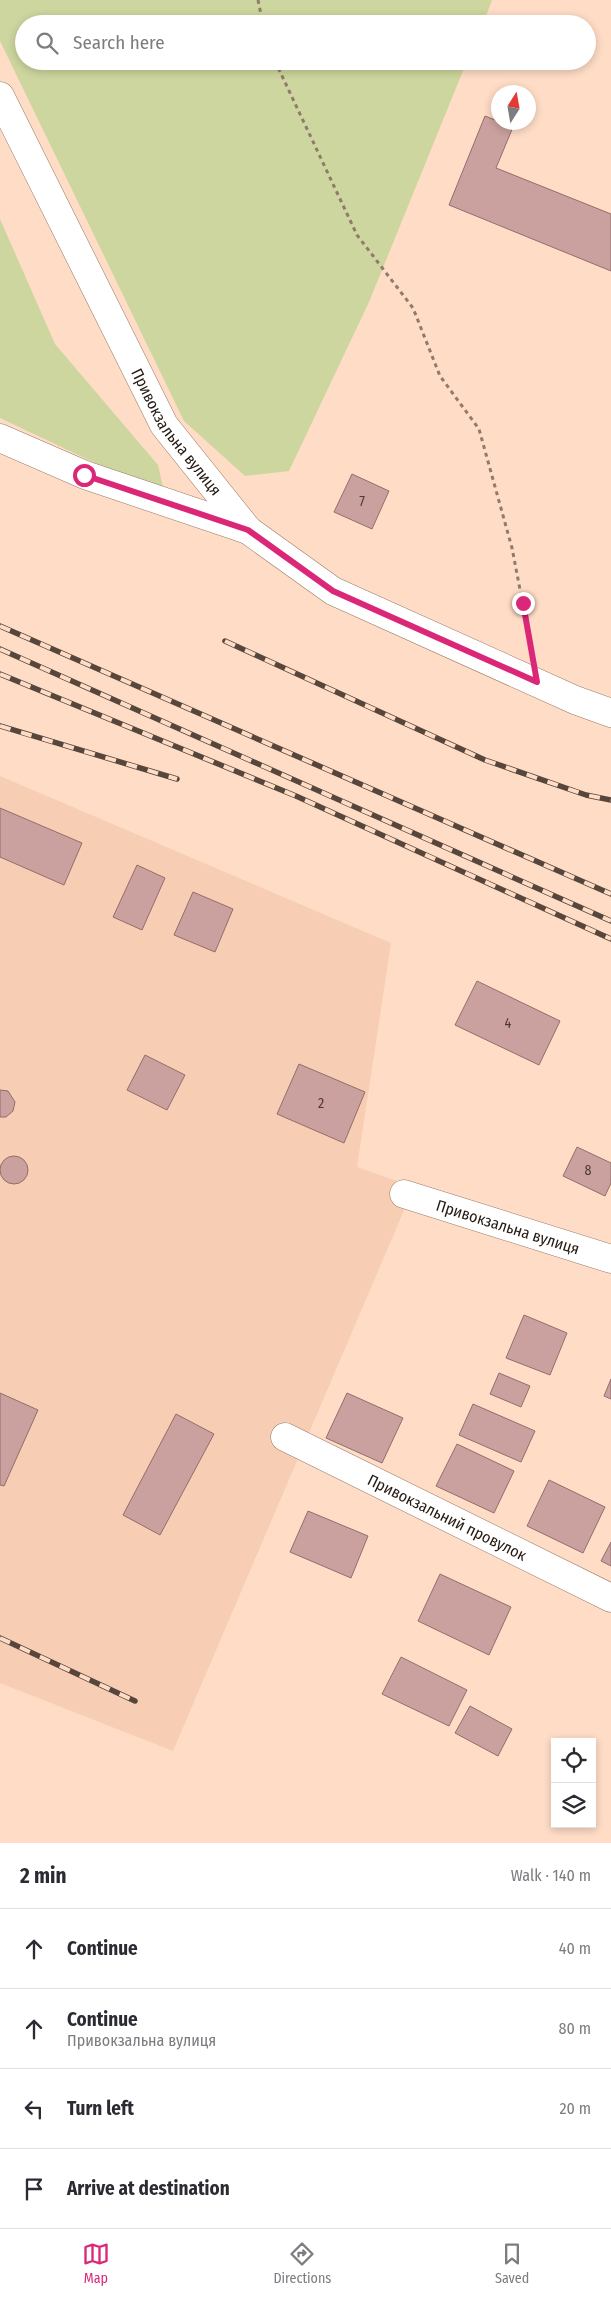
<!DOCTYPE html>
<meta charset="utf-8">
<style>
:root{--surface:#fff;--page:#f2f2f3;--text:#2b2b33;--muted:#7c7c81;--line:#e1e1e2;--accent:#db2777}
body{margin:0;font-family:"Fira Sans Condensed",sans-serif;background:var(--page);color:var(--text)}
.controls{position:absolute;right:15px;bottom:15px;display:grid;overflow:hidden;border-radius:0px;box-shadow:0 2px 8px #0003}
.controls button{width:45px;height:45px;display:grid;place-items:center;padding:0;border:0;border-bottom:1px solid var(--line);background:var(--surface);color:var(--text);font:25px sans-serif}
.compass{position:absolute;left:491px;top:85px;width:45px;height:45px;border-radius:50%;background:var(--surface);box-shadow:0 2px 8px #0003;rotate:11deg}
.stop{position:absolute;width:15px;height:15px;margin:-11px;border:4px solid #db2777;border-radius:50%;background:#fff}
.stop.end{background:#db2777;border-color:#fff;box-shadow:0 1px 5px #0008}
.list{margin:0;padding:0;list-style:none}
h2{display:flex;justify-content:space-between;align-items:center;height:65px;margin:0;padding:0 20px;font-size:21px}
h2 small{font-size:16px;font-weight:400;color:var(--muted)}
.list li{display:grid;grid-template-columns:32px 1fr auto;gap:15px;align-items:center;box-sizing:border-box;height:80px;padding:0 20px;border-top:1px solid var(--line)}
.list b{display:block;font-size:19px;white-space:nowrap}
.list p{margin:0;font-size:16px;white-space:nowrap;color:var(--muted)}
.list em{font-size:16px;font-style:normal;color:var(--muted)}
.icon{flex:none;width:28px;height:28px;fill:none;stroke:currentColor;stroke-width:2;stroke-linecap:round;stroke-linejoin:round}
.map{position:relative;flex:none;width:611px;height:1843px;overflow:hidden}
.search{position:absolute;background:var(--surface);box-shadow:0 2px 8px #0003;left:15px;right:15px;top:15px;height:55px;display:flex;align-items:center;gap:12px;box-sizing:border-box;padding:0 18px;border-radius:28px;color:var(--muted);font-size:19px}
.sheet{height:385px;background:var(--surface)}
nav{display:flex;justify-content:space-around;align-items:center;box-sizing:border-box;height:70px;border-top:1px solid var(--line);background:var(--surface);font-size:14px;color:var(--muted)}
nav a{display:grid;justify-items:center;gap:2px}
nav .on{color:var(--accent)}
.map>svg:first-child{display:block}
.built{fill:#f7ceb4}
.green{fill:#cdd69e}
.building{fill:#caa19e;stroke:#936d6b}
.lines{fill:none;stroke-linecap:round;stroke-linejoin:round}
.minor-casing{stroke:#997a67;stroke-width:29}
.major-casing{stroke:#997a67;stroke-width:29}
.path{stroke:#917a6b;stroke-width:3;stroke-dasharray:4 4;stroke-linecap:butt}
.minor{stroke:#fff;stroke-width:28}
.major{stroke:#fff;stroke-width:28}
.rail-casing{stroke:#57463b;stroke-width:5.5}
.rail{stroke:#fedcc6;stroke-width:4;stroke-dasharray:11;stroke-linecap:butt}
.route{stroke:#db2777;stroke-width:6}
.labels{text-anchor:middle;stroke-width:4;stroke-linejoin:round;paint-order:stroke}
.number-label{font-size:14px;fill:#4e3b35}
.street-label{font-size:16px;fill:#251912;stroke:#fedcc6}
</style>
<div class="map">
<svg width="611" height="1843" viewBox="0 0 611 1843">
<rect width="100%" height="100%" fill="#fedcc6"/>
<path class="built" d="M0 776 391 943 357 1167 414 1187 173 1751 0 1683Z"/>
<path class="green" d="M0 0H492L483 24H24V61H467L369 302 289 471 245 476 184 421 0 41Z
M0 219 55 344 158 465 165 496 0 418Z"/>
<path class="building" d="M485 116 513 127 496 168 611 214V271L449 205Z
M352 474 389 491 372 529 334 512Z
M0 808 82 843 64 885 0 857Z
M137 865 165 878 142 930 113 917Z
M193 892 233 909 215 952 174 935Z
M477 981 560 1021 539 1065 455 1025Z
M145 1055 185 1075 167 1110 127 1090Z
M299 1064 365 1092 344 1143 277 1114Z
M0 1090 8 1091 15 1102 13 1111 6 1117H0Z
M577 1147 611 1163V1183L605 1196 563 1176Z
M0 1170a14 14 0 1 1 28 0a14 14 0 1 1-28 0Z
M524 1315 567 1333 550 1375 506 1358Z
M499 1373 530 1386 521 1407 490 1394Z
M611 1379V1399L604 1396Z
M0 1393 38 1410 4 1486 0 1485Z
M347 1393 403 1418 382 1463 326 1438Z
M473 1404 535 1431 521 1462 459 1435Z
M176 1414 214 1434 160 1535 123 1515Z
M457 1444 514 1471 494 1513 436 1486Z
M549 1480 605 1507 583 1553 527 1526Z
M308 1511 368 1536 351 1578 290 1552Z
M611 1542V1566L601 1561Z
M440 1574 511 1607 489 1655 418 1621Z
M401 1657 467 1690 449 1726 382 1694Z
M470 1706 512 1729 498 1756 455 1733Z"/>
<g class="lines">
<g class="minor-casing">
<g id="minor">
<path d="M0 438 85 475 248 530"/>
<path id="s1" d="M404 1194 611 1259"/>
<path id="s2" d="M285 1437 611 1598"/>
</g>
</g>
<g class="major-casing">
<g id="major">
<path id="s3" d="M0 96 164 425 248 530 333 591 575 700 611 713"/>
</g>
</g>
<path class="path" d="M258 0 263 24
M275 61 357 235 413 308 440 376 479 429 512 548 532 652"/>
<use href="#minor" class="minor"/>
<use href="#major" class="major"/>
<g class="rail-casing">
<path id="rail" d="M0 626 611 894
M225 641 485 760 586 795 611 800
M0 649 611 921
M0 674 296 796 611 939
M0 726 177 779
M0 1638 135 1701"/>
</g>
<use href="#rail" class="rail"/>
</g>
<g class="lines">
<path class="route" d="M84 475 248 530 333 591 537 682 523 603"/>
</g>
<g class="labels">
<g class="number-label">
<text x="362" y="506">7</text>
<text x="508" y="1028">4</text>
<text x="321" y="1108">2</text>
<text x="588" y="1175">8</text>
</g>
<g class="street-label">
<text dy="6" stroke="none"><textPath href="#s3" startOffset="380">Привокзальна вулиця</textPath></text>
<text dy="6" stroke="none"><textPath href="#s1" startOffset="109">Привокзальна вулиця</textPath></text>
<text dy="6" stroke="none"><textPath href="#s2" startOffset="181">Привокзальний провулок</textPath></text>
</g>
</g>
</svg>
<div class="controls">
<button><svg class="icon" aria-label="locate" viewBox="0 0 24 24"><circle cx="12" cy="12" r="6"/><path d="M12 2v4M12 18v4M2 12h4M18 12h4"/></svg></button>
<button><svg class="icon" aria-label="layers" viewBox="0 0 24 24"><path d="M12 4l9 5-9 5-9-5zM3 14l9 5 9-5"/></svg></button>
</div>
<svg class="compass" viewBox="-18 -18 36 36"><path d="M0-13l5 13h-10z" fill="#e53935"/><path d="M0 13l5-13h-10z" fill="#7c7c81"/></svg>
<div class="stop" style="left:84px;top:475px"></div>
<div class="stop end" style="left:523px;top:603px"></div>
<div class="search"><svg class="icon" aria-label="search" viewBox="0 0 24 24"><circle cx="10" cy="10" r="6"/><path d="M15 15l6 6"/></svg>Search here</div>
</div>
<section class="sheet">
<h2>2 min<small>Walk · 140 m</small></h2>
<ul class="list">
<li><svg class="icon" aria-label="ahead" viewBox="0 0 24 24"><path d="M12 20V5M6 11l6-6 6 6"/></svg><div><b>Continue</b></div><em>40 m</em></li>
<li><svg class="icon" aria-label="ahead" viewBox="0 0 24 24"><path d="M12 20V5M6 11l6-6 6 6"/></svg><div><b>Continue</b><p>Привокзальна вулиця</p></div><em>80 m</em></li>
<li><svg class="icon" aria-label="left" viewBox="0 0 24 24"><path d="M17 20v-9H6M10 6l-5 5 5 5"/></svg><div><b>Turn left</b></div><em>20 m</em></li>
<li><svg class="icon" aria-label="arrive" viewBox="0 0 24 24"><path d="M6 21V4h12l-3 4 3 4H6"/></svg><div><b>Arrive at destination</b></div></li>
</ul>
</section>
<nav>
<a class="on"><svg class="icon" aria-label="map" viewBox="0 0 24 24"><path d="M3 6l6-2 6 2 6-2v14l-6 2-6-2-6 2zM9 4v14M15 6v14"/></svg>Map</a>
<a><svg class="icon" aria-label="directions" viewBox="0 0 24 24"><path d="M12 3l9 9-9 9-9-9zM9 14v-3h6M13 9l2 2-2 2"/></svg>Directions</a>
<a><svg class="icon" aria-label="saved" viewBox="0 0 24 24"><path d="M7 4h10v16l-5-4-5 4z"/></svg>Saved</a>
</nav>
